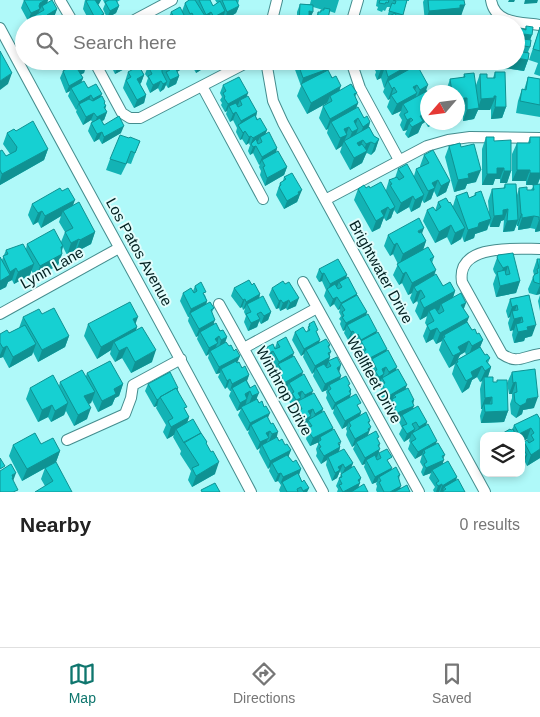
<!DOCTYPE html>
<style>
:root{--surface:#fff;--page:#f6f6f6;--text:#222;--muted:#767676;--line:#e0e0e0;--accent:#0f766e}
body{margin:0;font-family:Helvetica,sans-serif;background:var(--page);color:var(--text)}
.controls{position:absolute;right:15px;bottom:15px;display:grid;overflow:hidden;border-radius:10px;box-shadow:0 2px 8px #0003}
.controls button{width:45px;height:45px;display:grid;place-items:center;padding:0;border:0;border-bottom:1px solid var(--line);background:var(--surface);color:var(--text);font:25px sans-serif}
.compass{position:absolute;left:420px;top:85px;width:45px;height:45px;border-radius:50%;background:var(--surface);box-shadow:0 2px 8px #0003;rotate:242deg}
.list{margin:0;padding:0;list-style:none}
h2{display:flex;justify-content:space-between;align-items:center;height:65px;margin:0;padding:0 20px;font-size:21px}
h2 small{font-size:16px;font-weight:400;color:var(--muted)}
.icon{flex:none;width:28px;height:28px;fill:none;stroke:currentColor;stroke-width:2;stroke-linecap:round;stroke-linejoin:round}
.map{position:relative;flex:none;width:540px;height:492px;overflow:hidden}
.search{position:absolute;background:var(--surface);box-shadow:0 2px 8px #0003;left:15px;right:15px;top:15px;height:55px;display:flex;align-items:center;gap:12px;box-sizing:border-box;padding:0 18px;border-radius:28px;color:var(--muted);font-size:19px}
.sheet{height:155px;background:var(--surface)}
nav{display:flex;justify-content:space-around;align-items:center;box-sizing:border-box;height:70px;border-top:1px solid var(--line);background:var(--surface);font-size:14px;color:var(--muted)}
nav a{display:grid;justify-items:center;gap:2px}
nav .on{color:var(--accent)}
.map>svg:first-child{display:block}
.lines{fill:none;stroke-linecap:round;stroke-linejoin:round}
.minor-casing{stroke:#458d8e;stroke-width:12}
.minor{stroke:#fff;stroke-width:10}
.wall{fill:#13b3b5;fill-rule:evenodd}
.shaded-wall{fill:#0f9293}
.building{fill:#16d0d2;stroke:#0f9293}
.labels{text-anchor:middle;stroke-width:4;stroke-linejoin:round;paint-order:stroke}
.street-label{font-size:15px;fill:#011f1f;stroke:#e1fdfc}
</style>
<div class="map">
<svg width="540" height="492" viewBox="0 0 540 492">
<rect width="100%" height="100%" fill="#aff9f9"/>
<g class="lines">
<g class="minor-casing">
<path id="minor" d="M60 0 74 24
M491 0C495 24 520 22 540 25
M127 24 172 0
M271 24 277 0
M351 24 358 0
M0 28C83 183 169 336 251 492
M94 61 122 113 130 118H140L250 61
M266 61 273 101 283 123 485 492
M351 61 360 88 399 160
M202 86 263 199
M325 200 427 146 448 140 470 137 540 138
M540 249C516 249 456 243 462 282L502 354C518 365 523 356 540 354
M303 282 419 492
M219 304 323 492
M0 314 119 248
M244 348 317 308
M67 440 125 414 131 398 133 385 181 359"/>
</g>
<use href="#minor" class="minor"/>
</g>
<path class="wall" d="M24 0H48L47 3 57 9 54 17 49 19 51 24H29L31 20 28 21 21 8Z
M85 0H101L98 5 104 14 101 22 96 24H91L83 9Z
M103 0H120L117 2 119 6 116 13 107 18 103 9 105 4Z
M189 0H210L213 6 217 3 215 0H239L238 4 239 6 236 13 225 20 223 17V19L214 24H210L208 20 204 23 203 22V24H185L187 20 184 16 182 22 170 23 168 19 171 12 182 11 185 3Z
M311 0H339L335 13 329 11 327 24H297V12L300 4H310ZM313 7 323 10H321L320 12H318L316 17H311Z
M377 0H409V1H407L400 23V24H384L386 18H387L390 7H387L385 11 383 10 382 12 377 10 378 7 376 6Z
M424 0H464L461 16H457L456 20H453L445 23 446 21 425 22 423 2Z
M526 26 530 40V47L528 52V60L524 71 504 68 506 61H516Z
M540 27V76L534 74 538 63 529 60Z
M49 61H84L86 65 84 73 81 74 83 78 81 83 100 98 105 104 106 106 105 109 107 112 104 120 102 121 104 125 121 133 102 144 99 139 94 142 88 131 91 123 92 122 91 120 83 125 76 112 77 109 76 110 68 96 70 91 66 93 60 78 63 71 70 67 71 63 58 70 56 65 52 67Z
M112 61H147L146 64 140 67 144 75 141 83 140 84 146 95 144 103 134 108 123 88 128 72 134 69 130 62 128 67 115 74 111 66Z
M162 61H215L214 64 208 67 206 64 204 68 196 73 191 64 183 69 182 66 180 70 177 72 179 76 176 84 168 88 166 85 164 89 160 92 158 88 150 93 146 84 148 78 145 74 148 66Z
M296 61H311L309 68 313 67 315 61H326L328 71 340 90 357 93 355 97 358 103 356 108 364 118 370 122 369 127 374 136 379 139 375 151 371 155 367 153 366 154 362 163 350 170 340 152 342 146 336 150 327 133 328 129 326 130 319 118 323 106 326 104 327 103 307 114 297 96 301 86 294 67Z
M374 61H410L411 64 410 69 428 92V122L437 123 428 127 425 122 422 124 418 133 408 138 405 134 407 130 403 131 400 125 402 120 399 115 401 111 392 115 387 107 390 99 388 100 383 92 385 87 384 88 381 78 377 80 375 75 376 72 373 66Z
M435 61H446L438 66Z
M447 61H463L451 67Z
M495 72 506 107 502 118 491 119V108L490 110H478L474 119 463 121V109L461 116H458V92H446V91L450 79 463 78 464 74 476 85 480 74 487 78H493Z
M528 77 540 79V117L516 113 518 101 522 89 524 90Z
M223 85 248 93 246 96 257 112 256 117 267 130 265 134 277 148 276 152 287 167 284 175 265 186 260 175 261 171 259 167 260 164 259 165 253 153 250 155 248 151 250 145V146L249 143 246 145 242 139 240 140 236 132 237 128 233 120 230 122 226 114 227 111 225 112 221 105 222 103 220 100 222 97 220 93Z
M16 131 48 149 44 160 0 185V151L6 156 10 154 3 144 7 133Z
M486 137 494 141 511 171 507 183H500V179H495L493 185H482V149Z
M530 137 540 178 538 184H540V231L535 232V229L530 228 518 230V226H517V224L514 231 503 232 504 220 501 221 499 227H490L489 223 487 230 475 234 474 238 464 242 462 236 461 239 451 245 447 237 435 243 423 221 427 210 435 211 438 202 449 203 453 206 456 196 469 198 474 196 475 193 489 213 488 201 492 189H503L505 184 517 195 519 188 527 190H531L534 185H526V181H512V154L517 143H528Z
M140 141 131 164 127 163 121 175 106 170 110 159Z
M449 146 461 147 476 182 467 184 465 189 454 192 445 157Z
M424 155 450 181 446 192 437 197 434 191 431 199 424 203 422 200 420 207 411 212 409 207 397 214 394 210 391 218 386 221 384 218 383 219 380 228 372 232 354 200 358 189 370 188 386 190 389 180 395 178 398 169 414 176 416 169 420 167V166Z
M284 177 299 197 297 202 284 209 276 195 280 183 283 181Z
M62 191 95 232 91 244 76 252 75 250 67 255 63 247 62 251V254L58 265 36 278 31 270 30 275 14 284 12 280 8 282 6 287 0 290V257L2 260 6 250 26 249 27 244 61 242 65 232 59 222 61 216 41 228 38 222 33 225 28 215 32 204Z
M422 234 426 241 423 250 434 257 432 263 434 275 443 286 455 291 453 298 464 309 467 322 472 330 477 334 483 340 480 347 485 355 490 358 488 363 491 367 488 377 493 382H497V380L508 411 504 422 481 423 480 416 482 409H481L480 389 482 381 480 382 477 377 472 380 469 388 462 393 452 374 455 364 449 368 439 350 442 341 436 344 433 339 426 343 423 336 427 326 425 323 427 316 420 320 415 311 418 303 417 301 413 304 410 298 412 293 408 295 402 283 399 285 393 275 398 264 393 254 390 256 384 246 388 235ZM465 352 466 355 458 359 460 355Z
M498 255 520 281 516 293 496 297 493 284 496 275 494 272 493 269Z
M537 259H540V294L536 295 529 293 528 289 534 275 533 271Z
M319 269 347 275 346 278 357 294 356 296 367 312 366 315 386 351 406 389 414 400 413 404V408L427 422 426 425 443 459V464L457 477 456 480 465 492H434L433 490 435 487 429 478 431 473 423 476 421 472 423 467 420 462 422 455 415 459 408 449 410 443 409 441 410 438 404 442 399 434 402 428 399 422 400 418 394 421 391 416 392 412 389 407 392 400 384 404 380 398 381 395 380 392 381 389 379 386 380 382 376 385 372 379 374 376 369 367 370 364 366 367 361 359 363 356 359 349 360 346 358 347 355 342 353 343 350 339 348 340 344 333 345 330 343 331 340 324 341 321 339 319 341 316 339 312 340 309 338 310 334 304 330 307 324 296 326 290 322 281 319 282 316 277Z
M252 285 260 294 259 298 271 312 268 320 261 324 259 321 257 327 248 331 244 322 246 316 244 312 245 308 243 310 242 307 240 308 231 296 234 288Z
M195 286 205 295 207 301 206 304 214 308 212 312 214 324 227 337 225 343 240 356 237 362 249 375 247 381 268 418 277 437 279 441 291 450 288 456 293 462 301 469 299 475 302 482 309 488 307 492H280L279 490 281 485 278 481 275 482 269 471 270 467 268 469 259 452 260 448 257 450 248 433 249 430 247 431 238 415 241 409 237 411 229 396 231 391H230L227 387 225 389 218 377 220 373 216 374 208 358 209 354 206 356 197 339 198 336 196 337 188 321 189 317H188L180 301 183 293 193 291Z
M272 288 296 306 287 310 286 308 280 311 279 308 276 309 269 295Z
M529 295 532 336 525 338 524 341 514 343 512 335 513 330 510 331 508 323 510 317 508 318 506 311 510 299Z
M540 295V311L538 301Z
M42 314 69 336 65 347 38 362 33 352 32 355 9 368 3 357 0 358V334L9 333 19 328 23 317Z
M88 324H136L137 327 136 330 152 362 131 373 122 358 115 362 110 354 111 350 97 359 84 336Z
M309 324 317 333 319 342 330 345 329 348 330 357 329 361 339 372 341 376 340 379 349 387 351 390 350 397 359 408 361 412 360 415 370 421 369 424 368 435 378 440 379 447V453L389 463 391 470 400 475 399 479 400 489 410 492H377L376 490 377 486 376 484 377 482 372 484 364 467 365 464 362 465 353 449 355 445 352 447 346 435 347 431 346 429 347 426 342 429 333 413 334 409 332 410 326 398 327 395 326 392 327 390 322 392 313 376 314 372 312 374 303 357 304 354 301 356 292 340 295 332H307Z
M277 342 293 356 302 376 312 394 323 409 322 412 333 428 332 431 340 447 339 452 353 463 351 468 361 478 358 488 368 492H337L338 489 336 486 341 474 340 471 337 478 332 481 326 465 327 460 321 464 316 456 317 453 316 449 319 442 310 446 306 439 308 432 306 428 307 425 300 428 295 419 297 412 296 409 297 406 293 408 289 401 290 398 286 391 287 388 282 391 277 380 278 376 276 372 277 369 276 370 270 359 267 360 264 355 267 347 275 348Z
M512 372 534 408 523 410 522 414 516 418 511 414 510 404 512 398V394H509L507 383Z
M87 373 123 384 119 396 115 398 112 405 98 412 92 400 91 403 89 404 87 419 74 426 66 411 64 415 51 422 48 417 38 422 26 399 30 388 59 386 60 382 86 376Z
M148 384 178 388V390L185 411 189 417 187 423 201 433 207 442 206 444 215 474 192 487 188 480 191 471 180 454 181 451 173 437 174 435 167 439 163 432 166 425 156 408 157 406 154 407 145 391Z
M540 419V458L527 466 525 462 523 466V447L524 442H528L527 439 521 442V436H498L512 430 514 425Z
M41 444 60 451 56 462 22 481 9 456 13 445Z
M45 468 72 492 45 486 41 479Z"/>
<path class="shaded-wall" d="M45 0H48L46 6H42L41 8 40 9 37 16 32 17 31 20 28 21 31 13 40 3Z
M96 0H101L99 4 92 8Z
M509 0H515L514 2H508Z
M525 0H538L537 3 524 4Z
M460 5H465L461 16H457L456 20H447V19L446 21 425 22 429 11Z
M119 6 116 13 107 18 110 11Z
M239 6 236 13 225 20 227 12Z
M57 9 54 17 44 22 47 15Z
M225 11 223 19 214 24H212L214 17Z
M309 11 313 12 310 19H306Z
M211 12 208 20 204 23 206 15Z
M104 14 101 22 96 24H93L95 18Z
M205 16 202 24 200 19Z
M523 34 532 35 528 46 519 45Z
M516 58 528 60 524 71 504 68 507 61H516Z
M54 61H57L56 65 52 67Z
M64 61H75L72 62 71 63 58 70 61 63Z
M128 61H130L128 67 115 74 118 66Z
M140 61H147L146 64 135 70 137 63Z
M186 61H192L191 64 183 69Z
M205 61H207L204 68 196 73 198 65Z
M210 61H215L214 64 208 67Z
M439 61H446L438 66Z
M453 61H463L451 67Z
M484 61H504L501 68 482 66Z
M183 63 180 70 172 75 175 67Z
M411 64 407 75 388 81 385 87 384 88 388 77Z
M86 65 84 73 75 77 78 70Z
M385 67 381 78 377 80 381 69Z
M328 69 326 77 301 86 303 78Z
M12 73 8 84 0 90V81Z
M144 75 141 83 135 87 137 79Z
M179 76 176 84 168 88 170 80Z
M83 78 80 86 71 88 70 91 66 93 69 86Z
M161 81 158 88 150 93 153 85Z
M167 82 164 89 160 92 163 84Z
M417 85 413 95 417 93 413 104H403L401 111 392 115 397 104 413 87Z
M428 85 424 96 416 101 420 90Z
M341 86 337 97 330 96 327 103 307 114 311 103Z
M394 87 390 99 388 100 392 89Z
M248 93 245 101 240 100 238 105 230 109 229 106 227 111 225 112 228 104Z
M102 94 99 101 90 106 93 99Z
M91 95 88 103 79 104 76 110 79 102Z
M146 95 144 103 134 108 137 100Z
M496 96 490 110H478L474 119 463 121 467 110 478 108 481 99Z
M464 98H467L461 116H458V105Z
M358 103 354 114 331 122 328 129 326 130 330 119Z
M106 106 103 114 107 112 104 120 94 125 97 117 104 107Z
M495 107H506L502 118 491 119Z
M236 112 233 120 230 122 233 114Z
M257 112 255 120 239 126 241 121Z
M428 112V115L425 122 422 124 418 133 408 138 412 127 420 116Z
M94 113 91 120 83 125 86 117Z
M358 118 354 129V121Z
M411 118 407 130 403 131 407 120Z
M370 122 366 134 359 138 363 127Z
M430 122H437L428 127Z
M124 126 121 133 102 144 104 137Z
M349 127 346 135H347L342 146 336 150 344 129Z
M358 129 354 140 348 143 352 132Z
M267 130 264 138 260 137 258 141 251 145V144L250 146 253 138Z
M245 131 242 139 240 140 243 133Z
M102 132 99 139 94 142 97 134Z
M251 136 249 143 246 145 249 137Z
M379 139 375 151 371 155 375 144Z
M363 140 359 151 357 143Z
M371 142 362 163 350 170 354 158 363 153 366 144Z
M256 146 253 153 250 155 253 147Z
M277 148 275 156 262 160 260 164 259 165 262 157Z
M48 149 44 160 0 185V181L2 174Z
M287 167 284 175 265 186 267 178Z
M497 168H504L500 179H495L493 185H482L487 174Z
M481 170 476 182 467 184 465 189 454 192 458 180 468 174Z
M517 170H530L526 181H512Z
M504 171H511L507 183H500Z
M530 173H540V178L537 185H526Z
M438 180 431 199 424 203 432 183Z
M450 181 446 192 437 197 441 186Z
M302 190 297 202 284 209 287 201 298 192Z
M424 195 420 207 411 212 415 200Z
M413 196 409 207 397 214 401 203Z
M75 200 71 211H63L61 216 41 228 45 216Z
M388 207 380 228 372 232 376 221 381 211Z
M395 207 391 218 386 221 390 210Z
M508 209 504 220 501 221 499 227H490L494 216 503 210Z
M42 211 38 222 33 225 38 213Z
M521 214H522L518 226H517Z
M534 216 530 228 518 230 522 218Z
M491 219 487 230 475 234 474 238 464 242 468 230 479 223Z
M518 220 514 231 503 232 507 221Z
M539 220H540V231L535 232Z
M451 225 447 237 435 243 439 232Z
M424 228 420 239 418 231Z
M465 228 461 239 451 245 455 233Z
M95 232 91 244 76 252 80 240Z
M79 239 75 250 67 255 71 243Z
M426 241 422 253 399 266 403 254Z
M397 243 393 254 390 256 394 245Z
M63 246 60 255 62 254 58 265 36 278 40 266 61 247Z
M34 264 30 275 14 284 18 272Z
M508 266 504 278 499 279 503 268Z
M16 268 12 280 8 282 6 287 0 290V281L8 276 10 272Z
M436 270 432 282 414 287 412 293 408 295 412 283Z
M406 272 402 283 399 285 403 274Z
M324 273 322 281 319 282 322 274Z
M347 275 344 283 339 282 337 287 328 292 330 284Z
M520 281 516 293 496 297 500 286Z
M540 285V294L536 295Z
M421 290 417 301 413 304 417 292Z
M455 291 451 303 441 304 439 310 430 314 429 311 427 316 420 320 424 308Z
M260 294 258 302 247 304 245 308 243 310 246 302Z
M357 294 354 301 341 304 340 309 338 310 341 303Z
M337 297 334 304 330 307 333 299Z
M299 298 296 306 287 310 290 303Z
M245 299 242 307 240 308 243 300Z
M281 300 279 308 276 309 279 301Z
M289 300 286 308 280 311 283 303Z
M207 301 205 308 190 313 188 317 191 309Z
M466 303 462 314 461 305Z
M517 305 513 316 512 311 510 317 508 318 512 307Z
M271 312 268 320 261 324 264 316Z
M367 312 364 320 347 325 345 330 343 331 346 323Z
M138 317 134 328 133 319Z
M469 317 465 328 445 337 444 335 442 341 436 344 440 333Z
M522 317 518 329 516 324 514 330 510 331 514 319Z
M260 319 257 327 248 331 251 323Z
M215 320 212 328 200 332 198 336 196 337 199 329Z
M536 325 532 336 525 338 524 341 514 343 518 332 527 327Z
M137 327 133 338 114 342 111 350 97 359 101 347Z
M437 328 433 339 426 343 430 331Z
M353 331 350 339 348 340 351 332Z
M377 331 374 338 361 341 360 346 358 347 361 340Z
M358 334 355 342 353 343 356 336Z
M69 336 65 347 38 362 42 350Z
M219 336 215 351H210L209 354 206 356 209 348 215 339Z
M227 337 224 345 219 348 221 340Z
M320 340 318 347 306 350 304 354 301 356 304 349Z
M483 340 478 352 468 358 472 346Z
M469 341 465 352 460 355 455 364 449 368 458 347Z
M36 344 32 355 9 368 13 357Z
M7 346 3 357 0 358V355L3 348Z
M127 347 122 358 115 362 119 351Z
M387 349 385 356 372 359 370 364 366 367 368 359Z
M156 350 152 362 131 373 135 362Z
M273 351 270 359 267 360 269 353Z
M331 352 328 358 330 357 327 366 317 371 316 368 314 372 312 374 315 366Z
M294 353 291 361 278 364 276 370 279 362Z
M240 356 237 363 221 369 220 373 216 374 219 367Z
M341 365 339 373 337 368Z
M482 366 477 377 472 380 469 388 462 393 471 372Z
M386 367 382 379V378L380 382 376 385 382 369Z
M397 367 394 375 386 379 389 372Z
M491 367 487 379 484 377 482 381 480 382 485 371Z
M303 372 301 380 289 383 287 388 282 391 284 383Z
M249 375 246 383 232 388 230 391 232 384Z
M341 376 338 383 329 385 327 390 322 392 325 384Z
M230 379 227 387 225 389 227 381Z
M516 382 512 394H509L513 383Z
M123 384 119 396 115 398 112 405 98 412 102 401 114 389Z
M407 385 404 393 394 395 393 400 384 404 387 397Z
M351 390 350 395 351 394 348 402 336 405 334 409 332 410 335 403Z
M250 391 247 399 245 394Z
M302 391 299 403 298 401 297 406 293 408 298 393Z
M313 391 310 399 302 403 305 395Z
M95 392 91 403 80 407 84 396Z
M259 393 256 400 249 404 252 396Z
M492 397 488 409 484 404 482 409H481L485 398Z
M538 397 534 408 523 410 522 414 516 418 520 406 527 399Z
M159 398 157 406 154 407 157 400Z
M247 399 245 407H241V409L237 411 240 403Z
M414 400 412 407 414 406 411 413 402 415 400 418 394 421 397 413Z
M68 403 64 415 51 422 55 411Z
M52 405 48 417 38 422 42 410Z
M91 408 87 419 74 426 78 415Z
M313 409 310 416 308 411Z
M323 409 320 417 313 421 315 414Z
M508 411 504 422 481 423 485 412Z
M361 412 359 420 349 422 347 426 342 429 345 421Z
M270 413 267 420 251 425 249 430 247 431 250 423Z
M311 416 307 425 300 428 302 421Z
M189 417 185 429H176L174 435 167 439 171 427Z
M427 422 424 430 416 435 419 427Z
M371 427 368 435 356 442 355 445 352 447 355 439Z
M333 428 330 435 320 437 319 442 310 446 313 438Z
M531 428 527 439 521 442V436H519V434Z
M415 429 413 434 412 433 410 438 404 442 407 434Z
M270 431 266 445H262L260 448 257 450 260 442 266 433Z
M278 432 276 440 269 441 272 434Z
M437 441 434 449 425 453 424 450 422 455 415 459 418 452Z
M341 442 339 448 340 447 338 455 328 457 327 460 321 464 324 456Z
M380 444 378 451 380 449 377 457 368 462 366 460 365 464 362 465 365 458Z
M540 449V458L527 466 531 455Z
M291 450 288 458 272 463 270 467 268 469 270 461Z
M60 451 56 462 22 481 27 469Z
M445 455 442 461 444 460 441 468 432 470 431 473 423 476 426 468Z
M527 455 523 466 521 468V459Z
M219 462 215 474 192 487 196 476Z
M353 463 350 471 342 475 345 468Z
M343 464 337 478 332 481 338 467Z
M392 468 389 476 379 477 377 482 372 484 375 477Z
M301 469 298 477 282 482 280 485 283 477Z
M16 473 12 484V475Z
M281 473 278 481 275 482 278 474Z
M501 473H506L505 476H499Z
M457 477 454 485 444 487 443 492H440L442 486Z
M361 478 358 484 360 483 357 491 355 492H343L358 480Z
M442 484 439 492H436L438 486Z
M401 486 399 492H390Z
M309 488 307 492H303V491Z"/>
<path class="building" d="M24 0H45L40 3 39 6 40 9 31 13Z
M52 0 57 9 47 15 51 23 49 24H36L32 17 44 10 42 6Z
M88 0H96H95L104 14 95 18 86 1Z
M109 0H116L119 6 110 11 105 2Z
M189 0H195L205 16 200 19 203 24H188L186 20 194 17 192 13 190 14 185 3Z
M199 0H210L213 6 220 1 225 11 214 17 211 12 206 15Z
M222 0H237H236L239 6 227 12Z
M380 0H389L388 3 386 2 385 4 379 3Z
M393 0H407L403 15 389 11 392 3 395 4 396 1Z
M428 0H464L465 5H460V8L429 11Z
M300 4 313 5V12L309 11V17L318 18V12H321V10H324V8L330 9 327 24H299Z
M180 7 184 15 180 18 183 24H169L176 20 171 12Z
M395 13 400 24H387L388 23 386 18Z
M449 17 453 18V24H445L447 22V19Z
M230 19 232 24H221Z
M61 21 62 24H55Z
M526 26 533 27 532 35 523 34 522 39 531 40 530 47 524 46 523 52 529 53 528 60 516 58V27L526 30Z
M540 27V51L533 49Z
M0 51 12 73 0 81Z
M73 61H84L86 65 78 70 83 78 69 86 63 71 74 65 72 62Z
M115 61H128L118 66Z
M156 61H162L165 68 162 69V72L167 82 163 84 161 81 153 85 148 76 152 74 148 66Z
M166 61H182L183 63 175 67 179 76 170 80 166 72 170 70Z
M196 61H205L198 65Z
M297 61H311V62L307 63 309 68 317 65 316 61H326L328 69 303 78Z
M380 61H410L411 64 388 77 385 67 381 69 379 64 381 63Z
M417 65 428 85 420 90 417 85 413 87 417 93 397 104 391 95 397 92 394 87 392 89 388 81Z
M139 66 144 75 137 79 146 95 137 100 126 80 131 77 128 72Z
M328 70 332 78 336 76 341 86 311 103 301 84Z
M495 72H505L506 107H495L496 96H494V98L481 99 480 74H487V78H495Z
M474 73 479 108 467 110V98H464L465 104 458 105V92H452L450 79 465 77 464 74Z
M239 77 248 93 228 104 224 98 225 97 223 93 226 91 223 85Z
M528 77 540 79V105L520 101 522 89 526 90Z
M84 81 88 88 96 84 102 94 93 99 91 95 79 102 71 88Z
M351 84 357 93 354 94 358 103 330 119 323 106 332 101 330 96Z
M427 91 428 92V112L420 116 423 121 412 127 409 123 413 120 411 118 407 120 404 114 408 112 403 104Z
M102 96 105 102 104 103 106 106 104 107 107 112 97 117 94 113 86 117 79 104 89 99 93 101Z
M248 96 257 112 241 121 236 112 233 114 229 106 236 103 238 107 242 105 240 100Z
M358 107 364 118 367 116 370 122 363 127 358 118 354 121 358 129 352 132 349 127 344 129 347 135 340 138 331 122Z
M255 115 257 120 260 118 267 130 253 138 251 136 249 137 245 131 243 133 238 125Z
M119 116 124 126 104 137 102 132 97 134 91 123 100 118 104 125Z
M33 121 48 149 2 174 0 170V151L2 150 6 156 16 151 17 147 7 133 14 129 16 131Z
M369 127 374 136 379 139 375 144 371 142 366 144 363 140 357 143 359 146 362 144 367 151 354 158 344 141Z
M269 132 277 148 262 157 256 146 253 147 251 144 256 139 258 144 262 142 260 137Z
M120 135 129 138 130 137 140 141 135 153 131 151 126 164 110 159Z
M486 137H494V141L511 140V171H504V168H497V174H487Z
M530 137H540V173H530V170H517V143H530Z
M460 143 461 147 474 144 481 170 468 174 469 178 458 180 449 146Z
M433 150 450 181 441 186 438 180 432 183 435 188 428 191 416 169 429 163 424 155Z
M278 151 287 167 267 178 263 167 265 166 262 160Z
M407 164 424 195 415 200 413 196 401 203 390 185 392 184 389 180 397 177 399 180 404 177 398 169Z
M292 173 302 190 298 192 299 194 287 201 279 187 281 185 280 183 286 179 284 177Z
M381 182 395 207 390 210 388 207 381 211 384 216 376 221 358 189 364 185 366 188 369 186 370 188Z
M505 184H516L518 220 507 221 508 209 503 210V215L494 216 492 189 505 188Z
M540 184V220H539V217L534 216 522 218V214H521L519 188 527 187V190H534L533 185Z
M60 188 62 191 68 188 75 200 45 216 42 211 38 213 32 204Z
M481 191 491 219 479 223 478 227 468 230 456 196 467 192 469 198 476 195 475 193Z
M446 198 449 203 450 202 465 228 455 233 451 225 439 232 427 210 433 207 436 211 441 207 438 202Z
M79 202 95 232 80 240 79 239 71 243 65 232 73 228 63 211Z
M419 218 424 228 418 231 419 233 421 232 426 241 403 254 397 243 394 245 388 235Z
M54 229 63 246 61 247 62 254 40 266 27 244Z
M23 244 34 264 18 272 16 268 10 272 3 256 8 254 6 250Z
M428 247 434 257 430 259 436 270 412 283 406 272 403 274 397 264Z
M513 253 520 281 500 286 497 272 505 270 506 275 510 274 508 266 503 268 498 260 497 257 498 255Z
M0 257 10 275 0 281Z
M338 259 347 275 330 284 324 273 322 274 319 269Z
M537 259H540V284L534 282 533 277 535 274 538 273 537 269 539 268Z
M436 274 443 286 450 282 455 291 424 308 420 300 425 297 421 290 417 292 414 287Z
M348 277 357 294 341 303 337 297 333 299 327 289 335 284 338 289 342 287 339 282Z
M249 280 252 285 254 283 260 294 246 302 245 299 243 300 234 288Z
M283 281 285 284 289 282 299 298 290 303 289 300 283 303 281 300 279 301 272 288Z
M201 282 206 292 203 293 207 301 191 309 183 293 191 288 194 293 197 291 195 286Z
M461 293 466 303 461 305 469 317 440 333 437 328 430 331 427 325 434 321 429 311 435 308 439 314 444 311 441 304Z
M357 295 367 312 346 323 342 317 344 316 342 312 345 310 341 304Z
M529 295 536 325 527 327 528 330 518 332 516 324 523 322 522 317 514 319 512 311 518 310 517 305 512 307 510 299Z
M263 296 271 312 264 316 261 312 257 314 260 319 251 323 246 314 251 312 247 304Z
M130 302 138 317 133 319 137 327 101 347 88 324Z
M210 302 214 308 211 310 215 320 199 329 190 313Z
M54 308 69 336 42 350 23 317 39 309 42 314Z
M368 314 377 331 361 340 358 334 356 336 353 331 351 332 347 325Z
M314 321 318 330 316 331 320 340 304 349 295 332 303 327 306 332 310 330 308 327 310 326 309 324Z
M467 322 472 330 475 329 477 334 479 333 483 340 472 346 469 341 458 347 461 352 453 356 443 338 445 337 444 335Z
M216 323 220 331 223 330 227 337 221 340 219 336 215 339 218 343 209 348 200 332Z
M25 325 36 344 13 357 7 346 3 348 0 343V334L7 330 9 333Z
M142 327 156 350 135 362 127 347 119 351 114 342Z
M378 332 387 349 368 359 364 351 366 350 361 341Z
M286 337 294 353 279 362 273 351 269 353 267 347 273 344 275 349 280 347 277 342Z
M326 339 330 345 328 346 331 352 328 353 330 357 315 366 306 350Z
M226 342 229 346 231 345 234 351 236 349 240 356 219 367 210 351Z
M480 347 485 355 487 354 490 358 486 361 491 367 485 371 482 366 471 372 473 377 466 381 456 363 458 362 457 360Z
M388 350 397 367 389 372 386 367 382 369 384 374 379 377 375 371 377 370 372 359Z
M294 356 303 372 284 383 280 372 282 371 278 364Z
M337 357 341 365 337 368 341 376 325 384 316 368 324 364 327 368 331 366 328 361Z
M110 361 123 384 114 389 116 394 102 401 87 373Z
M236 361 237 363 239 362 242 368 245 366 249 375 232 384 230 379 227 381 221 369Z
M398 369 407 385 387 397 383 390 385 389 382 385 385 383 382 378Z
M535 369 538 397 527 399 526 403 520 406 515 402 514 393 517 392 516 382 513 383 512 372Z
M82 370 95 392 84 396 91 408 78 415 60 382Z
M170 372 178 388 177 389 176 388 160 397V398L157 400 148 384Z
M304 374 313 391 305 395 302 391 298 393 301 398 296 400 292 393 294 392 289 383Z
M53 375 68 403 55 411 52 405 42 410 30 388Z
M346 376 350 384 348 385 351 390 349 391 351 394 335 403 328 391 331 389 329 385Z
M484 377H493V382H497V380H507L508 411 485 412 484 404H492V397L485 398Z
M246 380 250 388 255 385 259 393 252 396 250 391 245 394 247 399 240 403 232 388Z
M176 388 187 407 184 408 189 417 171 427 168 421 173 418 160 397Z
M408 388 414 400 412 401 414 406 397 413 394 408 396 407 392 399 396 397 394 395Z
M314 393 323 409 315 414 313 409 308 411 311 416 302 421 297 411 302 409 298 401Z
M356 394 361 403 357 405 361 412 345 421 336 405Z
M257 399 259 403 262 401 264 407 266 406 270 413 250 423 241 407Z
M418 406 427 422 419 427 416 422 412 424 415 429 407 434 402 426 407 424 402 415Z
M324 411 333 428 313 438 309 432 311 431 309 427 312 426 308 420Z
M366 412 370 421 368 422 371 427 368 429 369 431 355 439 349 428 351 426 349 422Z
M537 414 540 419V449L531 455 524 442 527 440 529 443 534 440 531 435 534 433 531 428 519 434 514 425Z
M267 416 271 424 273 423 278 432 272 434 270 431 266 433 269 438 260 442 251 425Z
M193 419 201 433 184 443 176 429Z
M428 424 437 441 418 452 411 442 416 439 412 433Z
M334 429 341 442 338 443 340 447 324 456 319 448 321 447 318 442 321 440 320 437Z
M510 429 511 430 513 429 516 436H498Z
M376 431 379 437 377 438 380 444 378 445 380 449 365 458 356 442Z
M35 433 41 444 53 438 60 451 27 469 13 445Z
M201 433 207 442 206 443 211 452 213 451 219 462 196 476 192 468 199 465 184 442Z
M277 437 279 441 282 439 285 445 287 444 291 450 270 461 262 445Z
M438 443 445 455 442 456 444 460 426 468 424 464 427 462 423 454 425 453 424 450Z
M521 445 527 455 521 459Z
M344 449 353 463 345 468 343 464 338 467 340 470 335 473 328 457Z
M387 449 392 457 387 460 392 468 375 477 366 460 375 455 377 460 381 458 379 453Z
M287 455 293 462 296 460 301 469 283 477 281 473 278 474 272 463Z
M0 458 5 466 0 469Z
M448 461 457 477 442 486V484L438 486 436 483 439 481 432 470Z
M56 462 72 492H35L53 481 45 468Z
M11 464 16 473 12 475 13 478H12L18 490 13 492H0V471Z
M354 466 361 478 358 480 360 483 343 492 339 485 342 484 339 478 342 477 341 474Z
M396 467 400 475 398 476 401 486 390 492H384L379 482 381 481 379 477Z
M298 473 302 482 304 480 309 488 303 491 301 487 297 489 298 492H287L282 482Z
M458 479 465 492H443V491L446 489 444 487Z
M215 483 220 492H202L201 490Z
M364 484 368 492H351Z
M407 485 410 492H394Z"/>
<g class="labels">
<g class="street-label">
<text transform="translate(139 252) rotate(61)" y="5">Los Patos Avenue</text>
<text transform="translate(52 268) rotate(-29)" y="5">Lynn Lane</text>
<text transform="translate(381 272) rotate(61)" y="5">Brightwater Drive</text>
<text transform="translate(374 380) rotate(61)" y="5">Wellfleet Drive</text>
<text transform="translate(284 391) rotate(61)" y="5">Winthrop Drive</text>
</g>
</g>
</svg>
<div class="controls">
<button><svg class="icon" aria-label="layers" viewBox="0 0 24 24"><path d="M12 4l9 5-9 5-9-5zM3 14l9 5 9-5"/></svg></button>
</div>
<svg class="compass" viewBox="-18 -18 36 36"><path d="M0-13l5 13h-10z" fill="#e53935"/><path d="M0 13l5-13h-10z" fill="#767676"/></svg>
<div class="search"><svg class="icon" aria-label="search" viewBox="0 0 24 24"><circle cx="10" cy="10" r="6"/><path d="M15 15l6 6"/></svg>Search here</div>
</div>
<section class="sheet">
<h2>Nearby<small>0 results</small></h2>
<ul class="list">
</ul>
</section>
<nav>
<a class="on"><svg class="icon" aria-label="map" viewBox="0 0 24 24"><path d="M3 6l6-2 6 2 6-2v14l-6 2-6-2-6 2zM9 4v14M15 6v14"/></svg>Map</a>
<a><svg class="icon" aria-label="directions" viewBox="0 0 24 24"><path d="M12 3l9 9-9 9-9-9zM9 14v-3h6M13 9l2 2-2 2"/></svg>Directions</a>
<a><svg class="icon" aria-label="saved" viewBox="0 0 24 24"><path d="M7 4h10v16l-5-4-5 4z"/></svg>Saved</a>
</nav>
